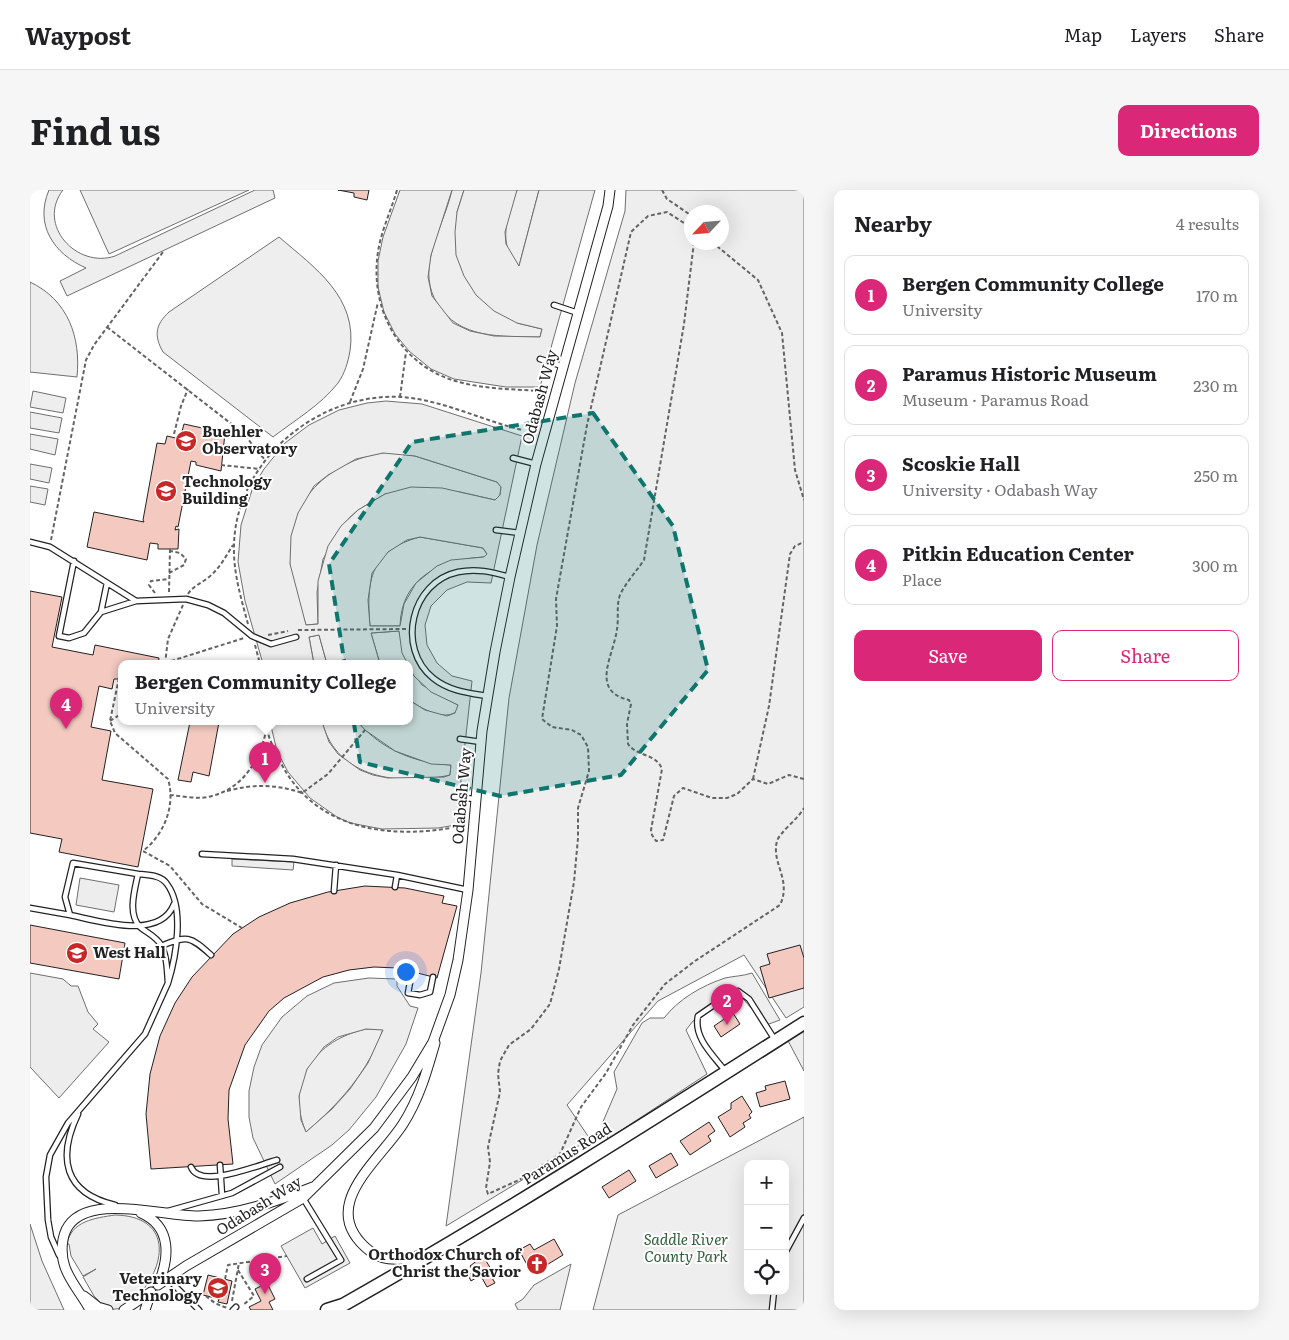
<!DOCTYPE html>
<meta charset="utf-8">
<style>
:root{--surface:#fff;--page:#f6f6f6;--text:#202124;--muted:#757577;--line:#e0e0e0;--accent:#db2777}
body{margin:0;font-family:Literata,serif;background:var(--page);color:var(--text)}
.controls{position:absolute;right:15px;bottom:15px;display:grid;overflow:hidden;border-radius:10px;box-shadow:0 5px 20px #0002}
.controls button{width:45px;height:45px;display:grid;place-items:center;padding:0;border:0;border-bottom:1px solid var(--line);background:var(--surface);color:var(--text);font:25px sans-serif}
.compass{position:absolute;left:654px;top:15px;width:45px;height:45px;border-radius:50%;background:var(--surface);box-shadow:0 5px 20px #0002;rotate:244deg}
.you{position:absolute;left:375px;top:781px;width:18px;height:18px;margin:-12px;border:4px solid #fff;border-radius:50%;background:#1a73e8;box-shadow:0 0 0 8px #1a73e833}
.badge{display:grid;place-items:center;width:32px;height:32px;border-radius:50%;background:var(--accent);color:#fff;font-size:16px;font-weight:700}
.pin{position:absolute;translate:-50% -41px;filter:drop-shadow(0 1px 2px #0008)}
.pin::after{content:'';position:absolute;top:26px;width:18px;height:15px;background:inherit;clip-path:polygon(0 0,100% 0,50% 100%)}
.popup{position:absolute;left:88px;top:470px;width:295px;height:65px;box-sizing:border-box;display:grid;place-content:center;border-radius:10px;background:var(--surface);filter:drop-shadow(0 1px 4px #0005);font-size:16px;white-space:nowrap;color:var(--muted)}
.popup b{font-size:19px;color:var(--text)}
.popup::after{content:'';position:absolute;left:50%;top:100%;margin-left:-10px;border:10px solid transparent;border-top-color:var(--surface)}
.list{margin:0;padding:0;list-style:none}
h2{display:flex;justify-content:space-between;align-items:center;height:65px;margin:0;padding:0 20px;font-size:21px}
h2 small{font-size:16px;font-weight:400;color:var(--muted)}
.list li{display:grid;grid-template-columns:32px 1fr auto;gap:15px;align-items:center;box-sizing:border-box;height:80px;margin:0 10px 10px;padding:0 10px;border:1px solid var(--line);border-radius:10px}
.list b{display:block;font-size:19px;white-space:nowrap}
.list p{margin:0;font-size:16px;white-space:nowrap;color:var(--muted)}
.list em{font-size:16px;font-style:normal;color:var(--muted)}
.actions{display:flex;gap:10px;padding:15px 20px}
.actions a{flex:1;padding:11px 0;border:1px solid var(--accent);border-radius:10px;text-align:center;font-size:18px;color:var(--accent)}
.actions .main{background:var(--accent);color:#fff}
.icon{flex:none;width:28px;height:28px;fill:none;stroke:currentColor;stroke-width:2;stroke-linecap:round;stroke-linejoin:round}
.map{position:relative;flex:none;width:774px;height:1120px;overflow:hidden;border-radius:10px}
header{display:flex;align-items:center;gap:30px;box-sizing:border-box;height:70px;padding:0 25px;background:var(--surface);border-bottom:1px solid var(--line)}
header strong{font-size:24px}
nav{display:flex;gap:28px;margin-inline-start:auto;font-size:18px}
.intro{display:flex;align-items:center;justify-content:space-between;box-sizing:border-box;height:120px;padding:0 30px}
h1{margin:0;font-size:35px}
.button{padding:12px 22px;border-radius:10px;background:var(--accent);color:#fff;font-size:18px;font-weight:700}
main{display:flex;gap:30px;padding:0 30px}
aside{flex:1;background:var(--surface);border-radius:10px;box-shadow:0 5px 20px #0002}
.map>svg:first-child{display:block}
.green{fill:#eee;stroke:#6f6f6f;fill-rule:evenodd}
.parking{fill:#ededed;stroke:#6f6f6f;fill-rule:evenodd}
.building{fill:#f3c9c0;stroke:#222}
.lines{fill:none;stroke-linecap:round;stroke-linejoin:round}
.service-casing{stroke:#222;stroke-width:7}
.minor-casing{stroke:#222;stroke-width:11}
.secondary-casing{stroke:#222;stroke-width:15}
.path{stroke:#646464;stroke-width:2;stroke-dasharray:4 2.5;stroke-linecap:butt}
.service{stroke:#fff;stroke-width:4.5}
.minor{stroke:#fff;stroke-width:9}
.secondary{stroke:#fff;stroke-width:12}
.marked{fill:#0f766e;fill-opacity:0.2;stroke:#0f766e;stroke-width:4;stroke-dasharray:10 6;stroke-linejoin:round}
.labels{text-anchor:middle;stroke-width:4;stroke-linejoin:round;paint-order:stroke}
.street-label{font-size:15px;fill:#222;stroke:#fff}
.poi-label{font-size:15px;font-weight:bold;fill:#222;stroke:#fff;text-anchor:start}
.park-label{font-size:15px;font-style:italic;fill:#2f5e38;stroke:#fff}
</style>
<header>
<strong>Waypost</strong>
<nav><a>Map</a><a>Layers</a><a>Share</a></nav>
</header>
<div class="intro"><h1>Find us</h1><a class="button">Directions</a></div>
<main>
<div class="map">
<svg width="774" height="1120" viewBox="0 0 774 1120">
<rect width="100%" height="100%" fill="#fff"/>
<path class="green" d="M19 0H33C6 35 47 79 85 66L225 0H243L245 8 37 106 30 91 56 78C24 64 4 35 19 0Z
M50 0H219L79 64Z
M422 0H434L427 22 487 133 512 139 510 147C472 146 429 150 407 113 398 99 397 81 401 65 406 43 417 22 422 0Z
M487 0H509L489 76C466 55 478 24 487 0Z
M596 0H774V817L756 828 714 765 628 811 537 915 560 949 416 1036 451 783 479 508 507 355 545 193 595 21ZM662 22H692V52H662Z
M249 47C285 78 328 107 320 161 318 172 315 183 308 193 291 215 265 230 243 247L133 162C124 146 125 135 139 122Z
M0 92C38 110 51 147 47 187L0 182Z
M3 201 36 208 33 223 0 217Z
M0 222 32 228 29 243 0 238Z
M0 244 28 249 25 265 0 259Z
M363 262 385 266 467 292 471 297 470 305 465 310 430 302 355 304 328 320 319 328 293 369 287 402 288 434 276 435C267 411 259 386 259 360 260 303 310 265 363 262Z
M0 274 22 278 19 293 0 289Z
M0 296 18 299 15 315 0 312Z
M390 347 453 358 457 364 454 367C412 369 371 387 370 436H340C336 391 340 360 390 347Z
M369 441 377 474H350L341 443Z
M289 445 297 474H284L279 447Z
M379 477 392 495 428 515 427 521C414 532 391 518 379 510Z
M292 532H328C352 560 385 573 421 575L420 585C370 596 307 589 292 532Z
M722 783 750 830 736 835 708 803 663 831 656 840 677 884 578 949 572 934 587 899 584 882 612 833 620 828H634C649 809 671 796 695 788 704 786 713 786 722 783Z
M774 833V881L755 845Z
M336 839H353C339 881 309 914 276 942 254 891 286 850 336 839Z
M774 927V1120H563L588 1025ZM718 974H755V1101H718Z
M85 1025C140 1026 139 1072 108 1106 102 1112 94 1119 85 1119 80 1120 75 1117 70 1115L71 1113 64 1106 53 1087 66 1079 53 1086 41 1066 39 1054H37C41 1031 65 1028 85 1025Z
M0 1034 12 1071 34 1120H0Z"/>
<path class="parking" d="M370 0H422L401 65 398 87 402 106 423 133 440 141 464 146 510 147 512 139 487 133 464 121 446 105 434 86 426 65 425 42 427 22 434 0H487L475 42 476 54 489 76 509 0H565L510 197H476L424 189 401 179 379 161 365 144 354 122 348 97V71L353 47Z
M356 211 392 214 492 246 461 393 437 392 417 400 401 416 395 435 397 455 407 473 422 486 442 491 426 635 408 638 352 639 320 633 307 627 280 608 258 582 247 561 240 532H292L299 552 308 564 330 580 343 585 358 588 414 587 420 585 421 575 401 574 365 561 335 540 328 532H379V510L395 520 417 526 425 523 428 515 401 502 384 486 372 463 369 441 341 443 350 474H297L289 445 279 447 284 474H233L215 411 208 372 211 335 223 297 234 279 255 253 279 235 309 220 337 213ZM353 263 385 266 467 292 471 297 470 305 465 310 412 298 381 297 355 304 328 320 311 336 298 356 288 391V434L276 435 260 374 261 346 268 323 284 296 298 285 326 269ZM390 347 453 358 457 364 454 367 421 370 407 376 386 393 374 414 370 436H340L338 410 342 383 358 362 377 350Z
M202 669 264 672 263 680 202 676Z
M50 688 89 695 84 722 46 715Z
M0 783 33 789 41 796H48L58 822 68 834 63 839 79 852 29 908 0 877Z
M339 788 367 789V796L380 816 388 818 376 854 346 907 319 940 302 955 245 994 223 948 219 927V901L224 877 232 855 252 827 277 806 304 793ZM336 839 353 840 338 873 320 899 302 919 276 942 271 930 269 906 277 879 294 857 308 847Z
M283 1038 292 1054 305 1046 320 1073 275 1098 251 1056Z
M541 1074 530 1120H488L485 1114 493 1109 504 1095Z"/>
<path class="building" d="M308 0H339L337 10 324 7V3Z
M154 234 195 243 191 281 166 275V272L161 271 148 337 146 336 145 340 149 339 148 359H128V354L120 353 117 370 57 357 64 322 114 332 113 330 127 253 135 254 137 246 150 249Z
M0 401 32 407 22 457 63 465 65 455 129 468 128 474H91V489H84L82 499 69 496 61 537 81 541 72 590 123 599 108 677 29 662 32 649 0 643Z
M160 532H189L179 586 163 582 161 592 148 590Z
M335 696 375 698 414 706 412 713 427 716 407 788 368 778 344 777 319 780 293 787 254 808 239 821 215 855 199 900 198 929 203 974 121 979 116 924 120 884 130 846 145 813 162 787 203 744 229 727 260 713 298 702Z
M0 735 95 753 89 789 0 773Z
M770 755 774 768V798L739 808 730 777 740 774 737 764Z
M703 823 710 834 691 847 684 836Z
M755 891 760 909 730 917 726 903 736 900 735 896Z
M712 906 722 922 719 925 721 928 713 933 715 937 700 947 688 927 701 919V913Z
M679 932 685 941 678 946 681 951 660 965 650 951Z
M641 963 648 975 626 988 619 976Z
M599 980 606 991 579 1008 572 997Z
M524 1049 533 1065 502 1084 489 1060 500 1054 504 1060Z
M453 1066 461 1079 458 1081 465 1093 457 1097 452 1088 449 1086 441 1091 438 1085 444 1082 440 1076Z
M178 1085 202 1091 197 1114 188 1112 189 1109 173 1105Z
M237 1093 245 1109 239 1112 243 1120H221L219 1117 231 1111 225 1099Z"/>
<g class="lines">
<g class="service-casing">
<path id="service" d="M524 115 548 123
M510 169 532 176
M483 268 506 274
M466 340 490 343
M0 352 20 357 106 411 156 409 178 415 194 423 222 446 241 454 266 447
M44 371 29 446 39 448 54 443 71 422 106 411
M71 422 77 393
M457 506C438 503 419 501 403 488 366 458 381 392 428 382 446 378 462 382 480 387
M430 549 451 552
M424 607 445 609
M172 664 263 669 367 685 438 700
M108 684C118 685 131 685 137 694 155 718 146 767 138 793 137 780 137 766 131 755 126 746 117 743 110 737 97 724 105 699 108 684Z
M108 684 43 673 35 707 40 725C69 731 130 751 144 714
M365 697 367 685
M304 701 306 675
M0 718 40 725
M131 756C157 745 160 746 181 765
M382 782 378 803 390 805 400 802 403 787
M696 882C684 866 663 848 668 826L697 806 708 801 719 809 745 850
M48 924C27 968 34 1003 85 1015
M190 975 192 1005
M161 977C170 1000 228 975 247 970
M273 1008 311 1070 277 1089
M138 1021 202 1003 250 977
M755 1063 774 1028
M29 1065 21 1047 18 1030 16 987 20 965 38 933 115 844 138 793
M137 1088 169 1120
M203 1120 206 1117
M742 1120 744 1101"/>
</g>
<g class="minor-casing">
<path id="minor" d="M111 1023C143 1037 139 1069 128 1095
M392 1064C376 1071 355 1072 341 1062 284 1018 348 973 373 934 389 909 397 881 405 853
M128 1095 156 1076 273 1008 344 938 382 887 403 852 420 805 428 770 438 700 452 541 465 462 480 387 506 274 578 16 580 0
M54 1106 68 1117 78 1120
M60 1120C53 1106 40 1092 35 1077 31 1066 31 1051 36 1040 55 1001 135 1027 169 1026 208 1025 247 1011 283 997
M94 1120 121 1102
M115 1120 121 1102"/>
</g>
<g class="secondary-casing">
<path id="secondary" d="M297 1120 313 1115C470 1026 622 930 774 833"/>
</g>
<path class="path" d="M367 0C361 21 351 41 348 62 339 120 371 177 429 192 454 199 482 199 509 201
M632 0 637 9 662 26
M662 43 654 33 637 22 618 26 601 42 557 235 526 409 527 436 512 529 522 537 542 540 551 545 558 557 559 581 548 618V648L544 692 529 779 520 814 501 839 479 855 470 871 468 884 470 902 458 957 460 972 456 998 458 1004 489 990 530 964 551 917 576 883 603 835 635 794 665 771 750 715C762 690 741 673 747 651 750 642 768 629 774 618
M664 52 654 134 614 370C606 382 596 392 590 405 586 416 589 428 587 439 584 465 559 501 599 510L601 514 597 534 598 554C607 567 626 563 632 579L621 640 622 645 626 651 633 650 644 606 653 598 682 608H697L707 604 723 589 738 594 759 585 774 589
M682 52 728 90 752 143 765 280 774 310
M77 137 213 243 235 270
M370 207 376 162
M320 212 333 179 348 112
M144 244 151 216 158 199
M191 275 230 279
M21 350 56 170 64 155 133 62
M139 383 154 375 156 369 150 363 140 361
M139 402 140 359
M125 403 119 395 121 391 139 389
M158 404C163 396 172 393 179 387 190 378 196 366 203 355
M218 434C211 408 203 382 204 355 206 270 289 202 371 207 413 210 451 230 492 240
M268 440 376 439
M238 445 258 441
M225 455 230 474
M135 473 214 448
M135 474 138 449 153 415
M89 488 80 531 85 543 138 589C146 615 134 645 113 661L140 676 172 714 212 738
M80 531 91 524
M236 532C237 546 244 559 250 571 283 639 358 650 426 637
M723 589 739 516 760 364 765 356 774 352
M197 601C223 594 246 594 272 603L298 584 335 540
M140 605C153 606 169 610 182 606 213 598 230 570 236 541
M208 1080 224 1106 213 1115
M195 1089 198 1075 257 1066
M176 1106C180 1110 189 1116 198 1118
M202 1111 209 1073"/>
<use href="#service" class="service"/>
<use href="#minor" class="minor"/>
<use href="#secondary" class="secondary"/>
</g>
<path class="marked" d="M563 223 643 336 678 480 591 585 470 606 330 572 299 374 382 252Z"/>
<defs>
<g id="university-disc" transform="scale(1.125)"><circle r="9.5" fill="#c62828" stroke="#fff"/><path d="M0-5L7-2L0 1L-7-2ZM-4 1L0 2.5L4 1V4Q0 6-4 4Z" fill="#fff"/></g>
<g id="church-disc" transform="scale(1.125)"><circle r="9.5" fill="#c62828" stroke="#fff"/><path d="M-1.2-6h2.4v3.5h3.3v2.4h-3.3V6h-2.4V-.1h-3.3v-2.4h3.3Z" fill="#fff"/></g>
</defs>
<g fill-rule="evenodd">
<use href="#university-disc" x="156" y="251"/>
<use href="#university-disc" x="136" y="301"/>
<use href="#university-disc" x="47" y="763"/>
<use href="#church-disc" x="507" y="1074"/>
<use href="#university-disc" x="188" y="1098"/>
</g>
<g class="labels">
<g class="street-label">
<text transform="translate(510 207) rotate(-75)" y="5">Odabash Way</text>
<text transform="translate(432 606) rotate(-85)" y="5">Odabash Way</text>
<text transform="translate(537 964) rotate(-32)" y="5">Paramus Road</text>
<text transform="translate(229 1016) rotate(-32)" y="5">Odabash Way</text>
</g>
<g class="poi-label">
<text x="172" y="247">Buehler<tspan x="172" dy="17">Observatory</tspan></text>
<text x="152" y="297">Technology<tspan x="152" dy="17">Building</tspan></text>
<text x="63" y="768">West Hall</text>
<text x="491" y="1070" text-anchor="end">Orthodox Church of<tspan x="491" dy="17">Christ the Savior</tspan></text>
<text x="172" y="1094" text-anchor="end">Veterinary<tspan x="172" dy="17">Technology</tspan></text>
</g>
<g class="park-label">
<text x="656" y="1055">Saddle River<tspan x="656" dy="17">County Park</tspan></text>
</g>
</g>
</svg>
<div class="controls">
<button>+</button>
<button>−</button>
<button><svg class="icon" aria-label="locate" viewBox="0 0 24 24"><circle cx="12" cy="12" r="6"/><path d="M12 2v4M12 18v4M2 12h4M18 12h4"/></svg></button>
</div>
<svg class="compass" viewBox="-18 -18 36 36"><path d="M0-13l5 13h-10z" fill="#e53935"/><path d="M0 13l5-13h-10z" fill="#757577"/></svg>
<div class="you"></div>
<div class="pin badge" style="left:235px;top:593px">1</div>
<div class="popup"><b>Bergen Community College</b>University</div>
<div class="pin badge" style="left:697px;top:835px">2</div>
<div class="pin badge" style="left:235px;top:1104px">3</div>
<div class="pin badge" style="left:36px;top:539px">4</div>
</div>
<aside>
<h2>Nearby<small>4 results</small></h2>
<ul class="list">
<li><span class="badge">1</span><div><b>Bergen Community College</b><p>University</p></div><em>170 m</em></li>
<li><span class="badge">2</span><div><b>Paramus Historic Museum</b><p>Museum · Paramus Road</p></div><em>230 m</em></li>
<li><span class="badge">3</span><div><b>Scoskie Hall</b><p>University · Odabash Way</p></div><em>250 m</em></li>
<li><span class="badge">4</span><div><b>Pitkin Education Center</b><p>Place</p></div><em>300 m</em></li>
</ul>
<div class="actions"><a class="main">Save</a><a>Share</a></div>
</aside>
</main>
